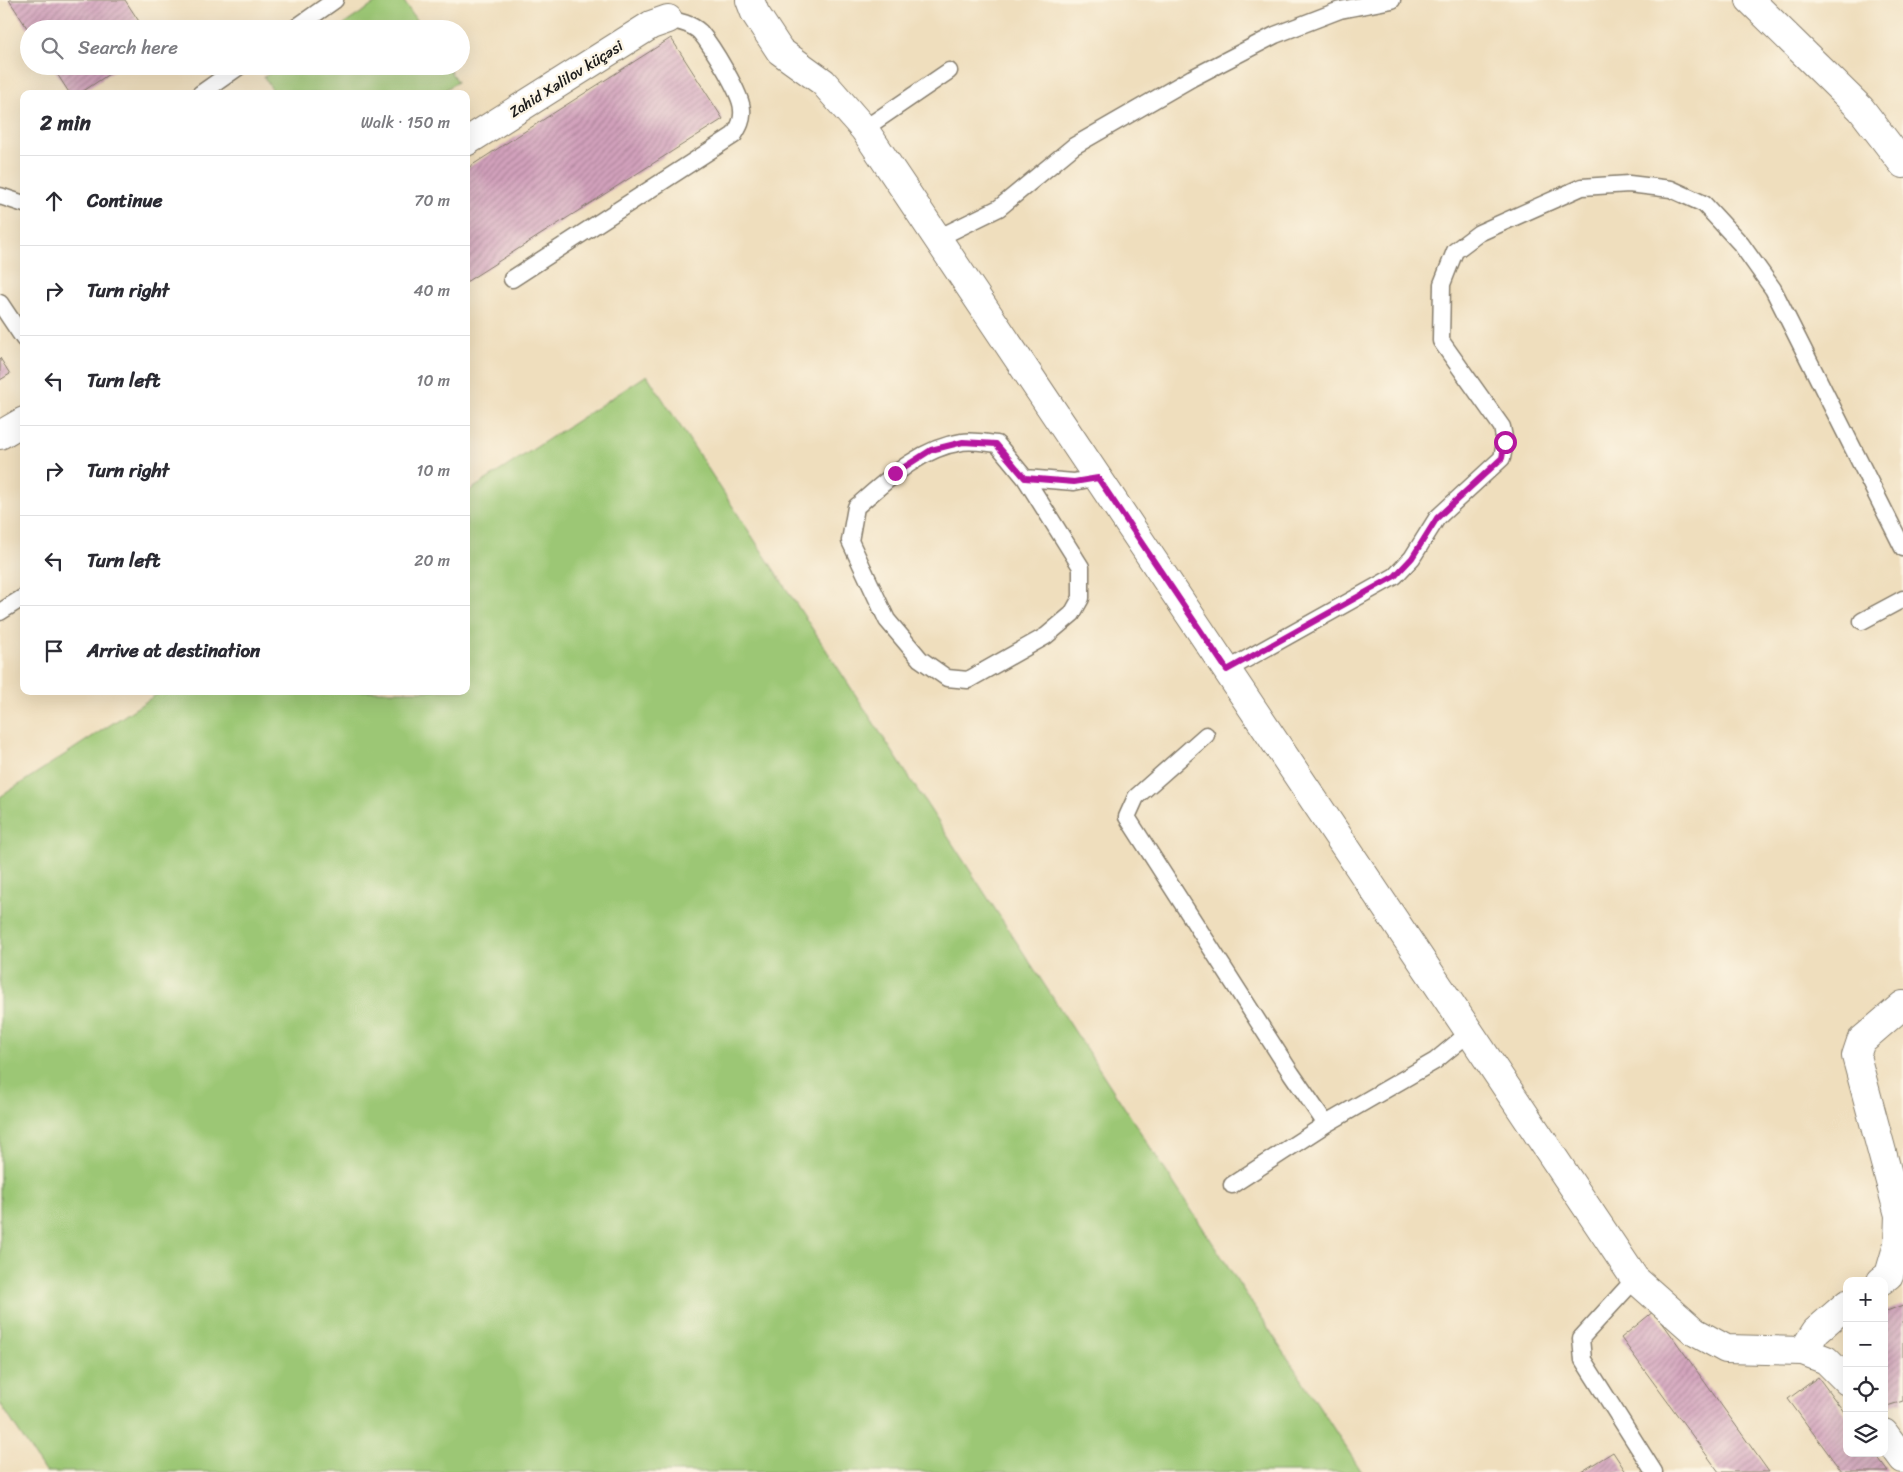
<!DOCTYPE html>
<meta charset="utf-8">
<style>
:root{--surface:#fff;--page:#f2f2f3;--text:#2b2b33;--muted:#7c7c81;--line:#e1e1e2}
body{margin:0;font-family:Sriracha,sans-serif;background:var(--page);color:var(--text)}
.controls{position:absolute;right:15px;bottom:15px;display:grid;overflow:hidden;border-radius:10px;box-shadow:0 5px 20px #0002}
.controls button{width:45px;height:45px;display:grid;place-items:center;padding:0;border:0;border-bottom:1px solid var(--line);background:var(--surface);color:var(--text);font:25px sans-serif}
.stop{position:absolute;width:15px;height:15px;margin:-11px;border:4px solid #b5179e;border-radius:50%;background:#fff}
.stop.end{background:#b5179e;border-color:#fff;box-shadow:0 1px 5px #0008}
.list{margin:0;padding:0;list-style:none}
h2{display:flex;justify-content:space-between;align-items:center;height:65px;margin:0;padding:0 20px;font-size:21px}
h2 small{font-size:16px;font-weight:400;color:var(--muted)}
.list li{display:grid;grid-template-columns:32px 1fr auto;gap:15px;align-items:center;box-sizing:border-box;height:90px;padding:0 20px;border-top:1px solid var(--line)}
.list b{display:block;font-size:19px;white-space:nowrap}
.list em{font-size:16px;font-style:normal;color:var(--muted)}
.icon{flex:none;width:28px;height:28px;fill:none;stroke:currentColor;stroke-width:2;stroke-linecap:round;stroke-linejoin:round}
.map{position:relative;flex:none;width:1903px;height:1472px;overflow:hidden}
.search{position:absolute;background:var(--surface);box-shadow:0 5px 20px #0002;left:20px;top:20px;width:450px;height:55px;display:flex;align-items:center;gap:12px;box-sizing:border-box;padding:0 18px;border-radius:28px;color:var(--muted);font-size:19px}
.panel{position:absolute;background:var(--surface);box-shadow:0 5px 20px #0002;left:20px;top:90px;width:450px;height:605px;border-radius:10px}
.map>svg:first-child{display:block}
.grass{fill:#9cc774;stroke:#5c7248}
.building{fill:url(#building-hatch)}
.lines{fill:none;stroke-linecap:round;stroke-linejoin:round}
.service-casing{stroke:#867d6c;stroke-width:19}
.minor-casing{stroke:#867d6c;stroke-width:30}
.service{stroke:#fff;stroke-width:16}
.minor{stroke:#fff;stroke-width:28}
.route{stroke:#b5179e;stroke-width:6}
.labels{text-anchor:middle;stroke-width:5;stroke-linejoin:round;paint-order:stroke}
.street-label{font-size:15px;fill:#1c1c1c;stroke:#fcf5e5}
</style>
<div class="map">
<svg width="1903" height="1472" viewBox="0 0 1903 1472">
<defs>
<pattern id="building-hatch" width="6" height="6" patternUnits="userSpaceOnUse" patternTransform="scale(1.25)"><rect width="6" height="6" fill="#d2a1bc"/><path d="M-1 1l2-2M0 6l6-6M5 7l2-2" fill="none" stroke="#aa8298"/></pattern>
</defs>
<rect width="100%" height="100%" fill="#fcf5e5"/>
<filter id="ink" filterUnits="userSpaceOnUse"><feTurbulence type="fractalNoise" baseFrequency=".02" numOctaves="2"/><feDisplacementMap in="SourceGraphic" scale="10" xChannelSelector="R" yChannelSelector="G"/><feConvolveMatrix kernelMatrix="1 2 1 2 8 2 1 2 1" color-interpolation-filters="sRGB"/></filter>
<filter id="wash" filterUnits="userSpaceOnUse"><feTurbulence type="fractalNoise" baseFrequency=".0096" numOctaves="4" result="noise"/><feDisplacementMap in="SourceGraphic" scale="20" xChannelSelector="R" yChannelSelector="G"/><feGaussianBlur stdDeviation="1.12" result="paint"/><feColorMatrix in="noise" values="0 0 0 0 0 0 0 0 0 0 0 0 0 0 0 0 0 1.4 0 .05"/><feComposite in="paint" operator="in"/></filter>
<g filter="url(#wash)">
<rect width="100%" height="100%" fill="#efdebd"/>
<path class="grass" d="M380 0H403L422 29H337Z
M280 66H447L457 82 439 94H275L264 77Z
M647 375 1362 1472H45L0 1403V797L162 691H466V493Z"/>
<g id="blocks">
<path class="building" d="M9 0H125L144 29H29V31Z
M671 38 723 119 466 282V169Z
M52 66H121L79 94H70Z
M0 358 10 374 0 380Z
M1903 1305V1401L1887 1406 1884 1399V1312Z
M1654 1311 1769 1472H1719L1621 1338Z
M1818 1377 1847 1416V1453H1874L1888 1472H1842L1788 1399Z
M1613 1452 1626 1472H1581Z"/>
</g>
</g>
<g filter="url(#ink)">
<use href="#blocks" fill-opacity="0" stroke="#867d6c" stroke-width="1"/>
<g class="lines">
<g class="service-casing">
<path id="service" d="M294 29 335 0
M200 94 240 66
M864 129 949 71
M0 196 24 204
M938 238 999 208 1074 146 1192 78 1275 35 1340 10 1392 0
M512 279 734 135C739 127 743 120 742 110 742 94 711 45 700 32 692 24 678 21 668 19
M0 303 24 339
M1025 478 1081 567V598L1072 614 1046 636 968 680 947 678 920 659 887 620 850 541 856 507C887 480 920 448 962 442 973 440 986 443 997 444L1025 478 1074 482 1098 477
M0 612 24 597
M1862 621 1903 599
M1227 670 1395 576 1412 558 1437 518 1502 458 1505 443 1502 427 1441 341 1442 284 1455 251 1479 233 1582 187 1629 184 1671 189 1704 204 1741 244 1773 289 1903 548
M1206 735 1136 797 1127 817 1291 1073 1326 1124 1435 1061 1470 1032
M1232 1185 1326 1124
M1635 1279 1581 1338 1583 1360 1654 1472"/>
</g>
<g class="minor-casing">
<path id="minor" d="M750 0 755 13 780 51 823 82 864 129 1635 1279 1695 1332 1726 1349 1803 1351 1826 1360 1847 1381
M1750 0 1861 109 1903 164
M466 142 651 25 668 19
M0 435 24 421
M1881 1281 1889 1275 1898 1244 1899 1215 1856 1056 1861 1041 1903 1005
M1803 1351 1816 1331 1847 1304
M1884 1433 1903 1459"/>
</g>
<use href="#service" class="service"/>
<use href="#minor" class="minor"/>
</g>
</g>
<g class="lines" filter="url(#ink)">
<path class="route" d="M895 473 931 450 963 442 996 444 1025 478 1074 482 1098 478 1227 670 1395 576 1412 558 1437 518 1502 458 1505 442"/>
</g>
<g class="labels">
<g class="street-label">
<text transform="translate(566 79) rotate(-32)" y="5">Zahid Xəlilov küçəsi</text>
</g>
</g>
</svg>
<div class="controls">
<button>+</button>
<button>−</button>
<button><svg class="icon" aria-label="locate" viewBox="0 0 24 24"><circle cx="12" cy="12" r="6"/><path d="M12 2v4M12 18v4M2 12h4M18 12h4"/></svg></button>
<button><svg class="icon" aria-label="layers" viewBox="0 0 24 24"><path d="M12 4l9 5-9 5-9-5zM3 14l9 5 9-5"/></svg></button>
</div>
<div class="stop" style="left:1505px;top:442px"></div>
<div class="stop end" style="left:895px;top:473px"></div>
<div class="search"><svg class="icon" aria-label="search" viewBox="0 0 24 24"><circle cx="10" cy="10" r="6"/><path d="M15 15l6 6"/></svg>Search here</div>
<section class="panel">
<h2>2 min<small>Walk · 150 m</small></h2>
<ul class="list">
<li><svg class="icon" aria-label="ahead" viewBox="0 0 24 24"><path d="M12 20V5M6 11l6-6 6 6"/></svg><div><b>Continue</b></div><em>70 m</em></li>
<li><svg class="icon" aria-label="right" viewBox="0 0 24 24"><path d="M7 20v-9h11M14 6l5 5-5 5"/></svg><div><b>Turn right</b></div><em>40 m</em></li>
<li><svg class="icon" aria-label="left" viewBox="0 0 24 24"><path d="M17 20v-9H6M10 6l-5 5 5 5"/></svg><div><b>Turn left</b></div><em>10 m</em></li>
<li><svg class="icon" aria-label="right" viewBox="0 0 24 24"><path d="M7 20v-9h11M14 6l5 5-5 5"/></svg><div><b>Turn right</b></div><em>10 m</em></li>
<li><svg class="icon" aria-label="left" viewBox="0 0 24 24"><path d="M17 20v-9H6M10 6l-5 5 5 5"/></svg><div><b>Turn left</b></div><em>20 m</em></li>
<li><svg class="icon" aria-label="arrive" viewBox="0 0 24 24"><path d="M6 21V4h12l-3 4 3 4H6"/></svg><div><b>Arrive at destination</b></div></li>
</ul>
</section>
</div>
